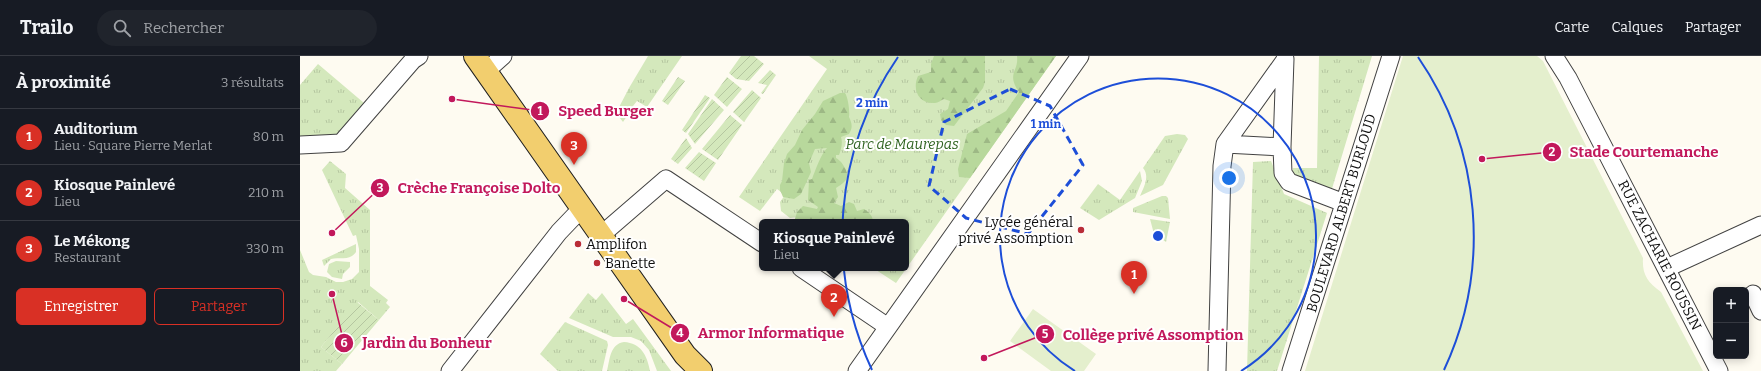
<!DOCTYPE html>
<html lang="fr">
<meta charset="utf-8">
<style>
:root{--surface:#171b24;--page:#20242c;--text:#f1f3f6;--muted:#9ea1a6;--line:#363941;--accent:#d93025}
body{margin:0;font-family:Bitter,serif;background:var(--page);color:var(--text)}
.controls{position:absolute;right:12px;bottom:12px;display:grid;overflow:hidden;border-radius:6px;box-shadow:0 2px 10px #0003}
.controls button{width:36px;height:36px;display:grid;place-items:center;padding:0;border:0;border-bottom:1px solid var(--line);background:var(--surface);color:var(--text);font:20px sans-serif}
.you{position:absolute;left:929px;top:122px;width:14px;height:14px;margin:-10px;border:3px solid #fff;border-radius:50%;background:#1a73e8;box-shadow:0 0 0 6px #1a73e833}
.badge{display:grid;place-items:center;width:26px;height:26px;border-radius:50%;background:var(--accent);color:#fff;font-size:13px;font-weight:700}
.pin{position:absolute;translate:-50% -33px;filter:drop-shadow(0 1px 2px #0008)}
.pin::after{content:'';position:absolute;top:21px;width:14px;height:12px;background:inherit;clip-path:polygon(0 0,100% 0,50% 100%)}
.popup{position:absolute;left:459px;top:163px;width:150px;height:52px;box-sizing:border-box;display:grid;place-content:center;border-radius:6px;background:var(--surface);filter:drop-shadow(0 1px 3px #0005);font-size:13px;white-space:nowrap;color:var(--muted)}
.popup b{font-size:15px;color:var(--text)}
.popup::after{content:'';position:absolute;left:50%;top:100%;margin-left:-8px;border:8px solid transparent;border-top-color:var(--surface)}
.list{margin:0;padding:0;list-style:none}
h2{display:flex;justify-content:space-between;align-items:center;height:52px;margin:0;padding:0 16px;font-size:17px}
h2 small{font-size:13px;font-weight:400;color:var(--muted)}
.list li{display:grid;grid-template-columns:26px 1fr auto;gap:12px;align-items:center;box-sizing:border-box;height:56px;padding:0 16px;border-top:1px solid var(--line)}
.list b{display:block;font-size:15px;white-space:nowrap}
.list p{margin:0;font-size:13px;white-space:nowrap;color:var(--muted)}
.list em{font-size:13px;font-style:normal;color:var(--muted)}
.actions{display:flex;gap:8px;padding:12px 16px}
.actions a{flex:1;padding:9px 0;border:1px solid var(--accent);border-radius:6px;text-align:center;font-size:14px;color:var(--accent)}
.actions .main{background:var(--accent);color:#fff}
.icon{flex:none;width:22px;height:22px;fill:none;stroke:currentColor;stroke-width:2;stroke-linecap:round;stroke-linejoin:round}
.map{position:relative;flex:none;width:1461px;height:315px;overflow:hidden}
header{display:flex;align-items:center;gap:24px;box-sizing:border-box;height:56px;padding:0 20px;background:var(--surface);border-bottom:1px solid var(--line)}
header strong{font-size:19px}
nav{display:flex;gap:22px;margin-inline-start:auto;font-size:14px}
.search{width:280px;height:36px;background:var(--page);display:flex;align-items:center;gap:10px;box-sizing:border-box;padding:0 14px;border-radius:22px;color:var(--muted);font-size:15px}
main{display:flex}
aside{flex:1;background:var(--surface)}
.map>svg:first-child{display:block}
.grass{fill:url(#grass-tufts)}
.forest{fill:url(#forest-firs)}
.garden{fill:url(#garden-furrows)}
.pitch{fill:#e4efcd}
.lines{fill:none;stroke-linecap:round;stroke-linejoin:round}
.minor-casing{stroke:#424242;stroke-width:19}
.major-casing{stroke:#202020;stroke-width:24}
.minor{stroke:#fff;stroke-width:17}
.major{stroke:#f2ce6e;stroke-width:22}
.marked{fill:none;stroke:#1d4ed8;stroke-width:3;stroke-dasharray:8 5;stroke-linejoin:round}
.ring{fill:none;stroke:#1d4ed8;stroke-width:2}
.poi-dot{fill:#b92d37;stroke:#fff;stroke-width:1.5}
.labels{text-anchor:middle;stroke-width:4;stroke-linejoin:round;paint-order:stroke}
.park-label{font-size:14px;font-style:italic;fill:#316422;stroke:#fff}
.street-label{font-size:14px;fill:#0f0f0f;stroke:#fff}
.poi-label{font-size:14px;fill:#0f0f0f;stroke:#fff;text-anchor:start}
.centre{fill:#1d4ed8;stroke:#fff;stroke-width:2}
.ring-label{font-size:12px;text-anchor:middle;font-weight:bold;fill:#1d4ed8;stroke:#fff;stroke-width:4;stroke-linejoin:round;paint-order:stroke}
.leader{fill:none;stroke:#c2185b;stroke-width:1.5}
.callout-dot{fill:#c2185b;stroke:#fff;stroke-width:1.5}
.mark-label{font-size:12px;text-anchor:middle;font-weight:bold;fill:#fff}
.callout-label{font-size:15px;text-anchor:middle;font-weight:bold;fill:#c2185b;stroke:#fff;stroke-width:4;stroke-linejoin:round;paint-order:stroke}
</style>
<header>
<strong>Trailo</strong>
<div class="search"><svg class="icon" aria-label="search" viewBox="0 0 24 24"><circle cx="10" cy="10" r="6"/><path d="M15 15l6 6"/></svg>Rechercher</div>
<nav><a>Carte</a><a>Calques</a><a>Partager</a></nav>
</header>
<main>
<aside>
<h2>À proximité<small>3 résultats</small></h2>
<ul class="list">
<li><span class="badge">1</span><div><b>Auditorium</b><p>Lieu · Square Pierre Merlat</p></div><em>80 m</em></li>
<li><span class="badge">2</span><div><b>Kiosque Painlevé</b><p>Lieu</p></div><em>210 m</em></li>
<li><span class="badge">3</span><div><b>Le Mékong</b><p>Restaurant</p></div><em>330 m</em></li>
</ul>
<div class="actions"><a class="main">Enregistrer</a><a>Partager</a></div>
</aside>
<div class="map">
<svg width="1461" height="315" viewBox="0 0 1461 315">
<defs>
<pattern id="grass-tufts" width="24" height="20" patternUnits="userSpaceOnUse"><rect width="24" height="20" fill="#d4e8bc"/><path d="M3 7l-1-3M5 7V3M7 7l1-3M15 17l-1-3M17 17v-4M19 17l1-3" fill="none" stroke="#b5c6a0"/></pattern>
<pattern id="forest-firs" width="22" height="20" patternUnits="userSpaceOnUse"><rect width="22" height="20" fill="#b8d89c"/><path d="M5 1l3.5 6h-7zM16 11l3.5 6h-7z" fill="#9db885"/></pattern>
<pattern id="garden-furrows" width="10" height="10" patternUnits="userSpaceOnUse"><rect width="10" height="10" fill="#d4e8bc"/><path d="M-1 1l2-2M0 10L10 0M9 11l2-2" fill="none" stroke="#b5c6a0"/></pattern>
</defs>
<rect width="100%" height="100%" fill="#fefbf1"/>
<path class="grass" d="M348 0H382L347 51 337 45 333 50 344 58 342 61 331 54 323 66 316 57 329 32Z
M509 0H756L596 227 573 212H606V166H500L499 161 490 162 481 155 480 146 485 139 477 133 460 155 439 141 527 13Z
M1019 0H1072L1031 136 993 120V112H1017Z
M18 8 64 47 36 79 0 82V29Z
M877 78 885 79 888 83 863 129 840 140C844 131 850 120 843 112L865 80Z
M30 105 46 118 45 132 70 154V230L88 244 86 247 90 251 79 264 58 246 21 291 42 308 36 315H0V194L9 216 13 219 26 221 36 226H43L52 223 59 216V193L56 179 53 180 22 114Z
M971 105 984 138 1027 157 977 315H947L953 106Z
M840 115 842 125 835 142 799 164 780 152 798 128 820 144Z
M862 140H866L868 142 870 163 833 156V152Z
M850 163 870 166 866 186 854 178Z
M56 188V196C50 205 40 201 31 203L24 210 22 204Z
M36 205 50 206V211L43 218 42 223 32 221 27 216 29 208Z
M288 237 296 244 302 237 326 268 333 263 371 315H357L349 294 341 285 331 281H313L269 262Z
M265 266 307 285 308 289 302 315H258L240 298Z
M324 286C341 287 347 299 350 315H307C310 303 310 288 324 286Z"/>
<path class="forest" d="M634 0H685V26L683 32 654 70 646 69 641 64 640 58 648 53 650 45 644 43C641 44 638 47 635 47 618 48 612 33 618 20L631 16V8Z
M717 0H756L670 122 659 121 658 113 667 78 706 55 719 36C706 17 719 16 717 0Z
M540 37H545C548 41 550 56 549 61 552 67 553 72 549 78L541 81C543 87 541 94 539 99H536V102C541 105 542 107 545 112 551 123 544 127 536 132L538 141 534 147 541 150 549 146 554 148 557 155 564 153C569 156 573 160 573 166H494L497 156 503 150 517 153 518 151 508 144 509 124 512 123C515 115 521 98 527 92L515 93 509 107 511 116 501 138 494 143 483 141 480 134V129L482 125 484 107 487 98 495 89 502 74 515 58 523 45Z"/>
<path class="garden" d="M441 0H454L464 8 449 25 436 23 429 17Z
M470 14 476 19 463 38 461 37 467 29 458 27Z
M378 21 385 25 368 49 362 45Z
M427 21 442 33 427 51 414 39Z
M452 34 461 42 444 66 433 56Z
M405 39 410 42 386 77 382 74Z
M412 43 424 54 395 88 388 78Z
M430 59 442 69 418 104 402 93Z
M386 82 392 92 378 108 371 103Z
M399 96 416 107 404 125 385 112Z
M57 246 79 264 42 308 21 291Z"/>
<path class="pitch" d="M1103 0H1237L1243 5 1343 202C1342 218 1347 226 1361 236L1403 315H1005Z
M733 253 796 298 784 315H751L710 285Z"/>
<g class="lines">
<g class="minor-casing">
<path id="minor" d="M1254 0 1268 22 1419 315
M185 16 203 0
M925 88 985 4
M0 89 41 87 113 4 119 0
M982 91 985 3
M300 180 366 123 462 187
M501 212 588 271
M1367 212 1461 169
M1453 238 1461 255
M150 315 259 176 281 153
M557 315 780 0
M917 315 922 110 925 88 982 91 983 117 989 126 1044 147
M991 315 1091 0"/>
</g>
<g class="major-casing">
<path id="major" d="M175 0 385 299 401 315"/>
</g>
<use href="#minor" class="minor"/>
<use href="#major" class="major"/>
</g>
<path class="marked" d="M710 33 750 50 783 109 728 178 666 162 629 130 644 66Z"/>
<g class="ring">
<path d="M775 315A158 158 0 1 1 941 315"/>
<path d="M572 314A316 316 0 0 1 598 1M1118 1A316 316 0 0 1 1144 314"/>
</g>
<g class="poi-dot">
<circle cx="781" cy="174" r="4"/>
<circle cx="278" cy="188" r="4"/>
<circle cx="297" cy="207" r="4"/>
</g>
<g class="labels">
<g class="park-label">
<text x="602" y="93">Parc de Maurepas</text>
</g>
<g class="street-label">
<text transform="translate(1041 157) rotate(-73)" y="5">BOULEVARD ALBERT BURLOUD</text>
<text transform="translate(1360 199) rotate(63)" y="5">RUE ZACHARIE ROUSSIN</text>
</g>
<g class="poi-label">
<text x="773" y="171" text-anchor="end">Lycée général<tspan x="773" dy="16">privé Assomption</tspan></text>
<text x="286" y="193">Amplifon</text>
<text x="305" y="212">Banette</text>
</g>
</g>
<circle cx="858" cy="180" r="6" class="centre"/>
<g class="ring-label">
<text x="572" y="51">2 min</text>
<text x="746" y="72">1 min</text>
</g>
<path class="leader" d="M152 43L240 55M1182 103L1252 96M32 177L80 132M324 243L380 277M684 302L745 278M32 238L44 287"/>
<g class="callout-dot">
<circle cx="152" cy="43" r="4"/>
<circle cx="1182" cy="103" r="4"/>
<circle cx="32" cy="177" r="4"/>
<circle cx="324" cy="243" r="4"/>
<circle cx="684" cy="302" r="4"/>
<circle cx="32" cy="238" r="4"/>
<circle cx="240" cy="55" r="10"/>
<circle cx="1252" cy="96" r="10"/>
<circle cx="80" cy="132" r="10"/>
<circle cx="380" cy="277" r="10"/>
<circle cx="745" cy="278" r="10"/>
<circle cx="44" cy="287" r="10"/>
</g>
<g class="mark-label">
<text x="240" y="59">1</text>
<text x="1252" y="100">2</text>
<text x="80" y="136">3</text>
<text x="380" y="281">4</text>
<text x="745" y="282">5</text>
<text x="44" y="291">6</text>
</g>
<g class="callout-label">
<text x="306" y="60">Speed Burger</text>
<text x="1344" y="101">Stade Courtemanche</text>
<text x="179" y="137">Crèche Françoise Dolto</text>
<text x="471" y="282">Armor Informatique</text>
<text x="853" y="284">Collège privé Assomption</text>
<text x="127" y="292">Jardin du Bonheur</text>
</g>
</svg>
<div class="controls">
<button>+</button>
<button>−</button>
</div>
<div class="you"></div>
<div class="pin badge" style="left:834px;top:238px">1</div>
<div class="pin badge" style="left:534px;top:261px">2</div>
<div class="popup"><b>Kiosque Painlevé</b>Lieu</div>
<div class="pin badge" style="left:274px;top:109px">3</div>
</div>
</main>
